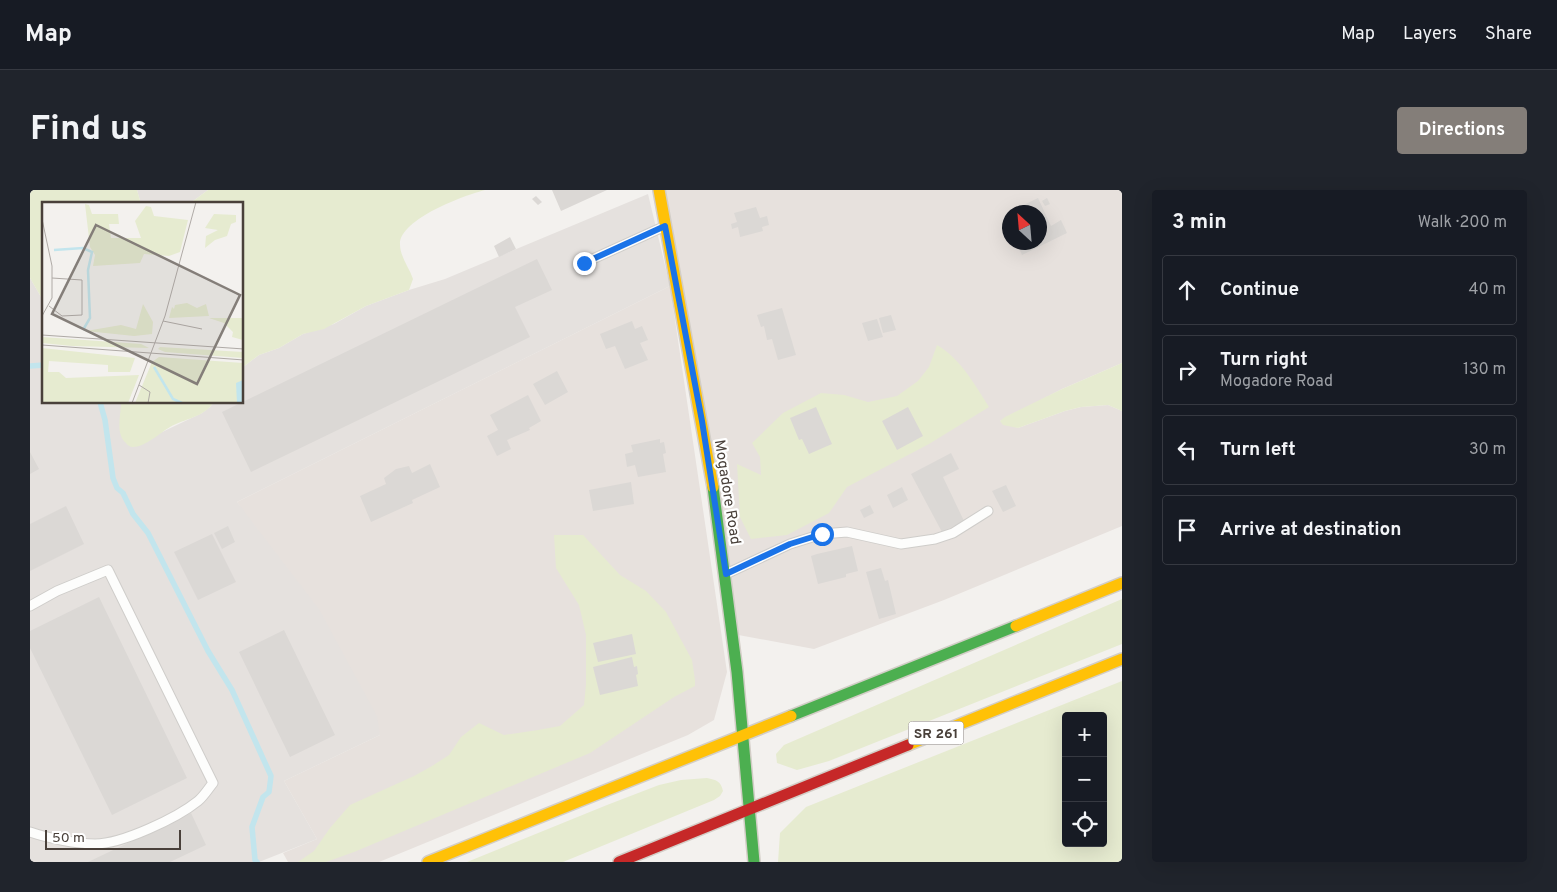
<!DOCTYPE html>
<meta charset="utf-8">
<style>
:root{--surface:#171b24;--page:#20242c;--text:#f1f3f6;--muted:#9ea1a6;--line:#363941;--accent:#847e79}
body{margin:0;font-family:Overpass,sans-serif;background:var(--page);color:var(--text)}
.controls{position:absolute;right:15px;bottom:15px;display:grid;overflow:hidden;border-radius:5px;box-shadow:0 5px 20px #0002}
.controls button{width:45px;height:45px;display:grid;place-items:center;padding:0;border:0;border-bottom:1px solid var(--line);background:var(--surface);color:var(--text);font:25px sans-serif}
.compass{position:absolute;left:972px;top:15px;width:45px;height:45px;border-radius:50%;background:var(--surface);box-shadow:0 5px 20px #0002;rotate:334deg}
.scale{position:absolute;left:15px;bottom:12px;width:136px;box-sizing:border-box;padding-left:5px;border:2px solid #49403a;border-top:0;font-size:14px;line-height:18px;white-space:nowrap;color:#49403a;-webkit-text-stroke:4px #fff;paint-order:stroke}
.stop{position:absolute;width:15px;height:15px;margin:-11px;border:4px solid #1a73e8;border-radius:50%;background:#fff}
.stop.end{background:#1a73e8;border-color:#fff;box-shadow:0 1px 5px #0008}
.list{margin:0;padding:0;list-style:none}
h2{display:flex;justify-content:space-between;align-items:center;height:65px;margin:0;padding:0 20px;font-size:21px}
h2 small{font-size:16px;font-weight:400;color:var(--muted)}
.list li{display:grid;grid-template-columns:32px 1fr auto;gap:15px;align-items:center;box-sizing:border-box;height:70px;margin:0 10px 10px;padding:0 10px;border:1px solid var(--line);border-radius:5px}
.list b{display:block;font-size:19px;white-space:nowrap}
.list p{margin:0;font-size:16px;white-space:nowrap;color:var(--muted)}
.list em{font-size:16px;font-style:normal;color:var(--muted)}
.icon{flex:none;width:28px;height:28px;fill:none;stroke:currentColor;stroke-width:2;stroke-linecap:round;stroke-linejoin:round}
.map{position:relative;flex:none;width:1092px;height:672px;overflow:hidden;border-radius:5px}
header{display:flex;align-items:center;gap:30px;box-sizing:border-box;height:70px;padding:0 25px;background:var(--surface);border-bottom:1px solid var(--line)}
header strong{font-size:24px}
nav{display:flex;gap:28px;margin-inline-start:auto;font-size:18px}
.intro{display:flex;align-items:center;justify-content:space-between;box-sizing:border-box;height:120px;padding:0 30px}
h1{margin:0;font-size:35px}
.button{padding:12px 22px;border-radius:5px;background:var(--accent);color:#fff;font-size:18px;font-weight:700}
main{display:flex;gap:30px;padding:0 30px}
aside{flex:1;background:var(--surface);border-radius:5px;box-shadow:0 5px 20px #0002}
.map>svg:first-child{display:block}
.residential{fill:#e7e1dd;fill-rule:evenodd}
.industrial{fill:#e5e1de}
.green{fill:#e6ebd0;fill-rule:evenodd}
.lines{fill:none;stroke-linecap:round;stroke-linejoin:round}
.stream{stroke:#c2e5ed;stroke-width:5.5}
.building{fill:#dbd8d5}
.lane-casing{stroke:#cfcdca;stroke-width:11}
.fast-casing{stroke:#d3cec7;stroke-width:14}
.slow-casing{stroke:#d3cec7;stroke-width:14}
.jam-casing{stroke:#d3cec7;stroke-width:14}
.lane{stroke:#fdfdfc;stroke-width:9}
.fast{stroke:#4caf50;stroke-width:11}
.slow{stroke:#ffc107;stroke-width:11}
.jam{stroke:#c62828;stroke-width:11}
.route{stroke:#1a73e8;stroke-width:6}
.labels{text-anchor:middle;stroke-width:4.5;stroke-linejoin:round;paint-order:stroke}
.shield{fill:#fff;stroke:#807975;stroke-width:1}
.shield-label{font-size:14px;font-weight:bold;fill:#49403a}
.street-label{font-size:15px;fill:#49403a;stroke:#fff}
.inset-river{fill:none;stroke:#c2e5ed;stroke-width:2.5}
.inset-road{fill:none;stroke:#afaaa6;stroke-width:1}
.view{fill:#847e79;fill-opacity:0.15;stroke:#847e79;stroke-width:2.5}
.inset-edge{fill:none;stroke:#49403a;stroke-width:2.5}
</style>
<header>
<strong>Map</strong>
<nav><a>Map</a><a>Layers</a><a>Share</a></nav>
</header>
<div class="intro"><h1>Find us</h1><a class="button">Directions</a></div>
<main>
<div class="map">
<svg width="1092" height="672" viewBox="0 0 1092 672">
<rect width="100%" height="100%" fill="#f3f1ee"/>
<path class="residential" d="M628 0H1092V173L1032 199 970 231 988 238 1035 221 1051 217 1078 215 1092 221V336L914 410 784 459 703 444ZM979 22H1009V52H979Z
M640 96 697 482 684 530 658 545 349 672H258L253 663 287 649 254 591 350 545 207 312Z"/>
<path class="industrial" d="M107 0H178L159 14H111Z
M618 4 640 96 207 312 289 419 347 526 350 545 254 591 287 649 229 672H0V88L14 112V212L91 213V215L128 244 172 223 180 217 183 213 212 212 213 177 229 165 249 158 273 144 304 134 336 116 379 100 415 89Z"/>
<path class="green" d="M0 0H107L111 14H14V112L0 88Z
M178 0H455C435 5 370 29 370 54 370 67 379 77 383 89L379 100 336 116 294 139 273 144 249 158 229 165 213 177 212 14H159Z
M907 155C931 169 945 195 959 217L899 254 817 297 799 323 757 345 721 349 710 327 707 274 731 285 730 267 722 253 753 223 791 203 814 205 838 212 867 206 888 191 899 177Z
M1092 173V221L1078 215 1051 217 1035 221 988 238 973 235 970 231 975 227 1032 199Z
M91 213V212L183 213C174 227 154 229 140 237 130 243 115 257 103 257 100 257 97 255 96 253 85 244 91 225 91 213Z
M524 345H553L590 385 616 401 636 422 662 470 665 490V496L644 507 560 563 324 662 296 672H268L284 661 300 638 320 615 384 586 402 576 419 565 431 547 449 533 474 545 508 540 530 536 554 515 556 494V445L549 415 526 378Z
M1092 409V454L799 571 767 580 747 573 746 564 754 555Z
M1092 491V672H748L750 643 776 617ZM1036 526H1073V653H1036Z
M677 588C686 590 691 591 693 601L690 606 684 610 533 672H437L577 615 629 595 651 590Z"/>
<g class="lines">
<path class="stream" d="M0 176 14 175
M70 212 75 230 83 288 87 298 93 303 103 324 118 343 178 461 202 500 241 586 239 602 233 607 222 637 225 670 227 672"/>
</g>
<path class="building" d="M522 0H577L531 21Z
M506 6 512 12 508 15 502 9Z
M1008 8 1021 36 1031 30 1037 43 992 65 986 52H1009V22H979V34L975 24Z
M1017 8 1020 14 1015 16 1012 11Z
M726 17 730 28 737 26 739 35 732 37 733 41 710 47 708 37 702 39 701 34 707 32 704 23Z
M480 47 486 59 469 67 464 56Z
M507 69 522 100 485 117 500 147 221 282 192 222Z
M752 118 766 165 748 170 742 149 737 150 734 136 731 137 727 125Z
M861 125 866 140 853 143 849 128Z
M847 129 853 147 838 151 832 133Z
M602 131 605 139 612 136 618 150 610 153 618 170 595 179 585 156 576 159 570 144Z
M527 181 538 202 515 215 503 194Z
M498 205 511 231 499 238 500 240 477 250 481 259 467 266 457 246 468 240 460 225Z
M786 217 802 254 779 264 772 249 769 250 760 228Z
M878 217 893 246 867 260 852 231Z
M630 249V253L634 252 636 263 633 264 636 282 608 287 605 275 597 277 595 264 603 262 601 255Z
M0 262 9 279 0 284Z
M921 263 929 279 913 287 934 331 912 342 881 284Z
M400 274 410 297 382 310 383 313 341 332 330 306 356 294 354 288 366 279 379 276 382 283Z
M601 292 604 314 563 321 559 300Z
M976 295 986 316 973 322 962 301Z
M872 297 878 310 863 318 857 305Z
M840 315 844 323 834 328 830 320Z
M36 316 54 354 0 381V334Z
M198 336 205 352 192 359 184 343Z
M182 344 206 392 168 410 144 362Z
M822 356 828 381 816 384V387L788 394 781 366 787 364Z
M851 378 855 391 858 390 866 424 849 429 836 382Z
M69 407 157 588 82 625 0 458V441Z
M254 440 305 545 260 567 209 462Z
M602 444 606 464 568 472 563 453Z
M602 467 604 477 607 476 608 484 606 485 608 496 570 505 563 477Z
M161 623 176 655 140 672H58Z"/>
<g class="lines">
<g class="lane-casing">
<path id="lane" d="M554 73 633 37
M698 383 760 354 792 344 817 342 871 354 905 349 923 343 958 321
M0 416 27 401 78 380 183 593C178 599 174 606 168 611 147 628 92 654 65 654 47 654 17 648 0 642"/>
</g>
<g class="fast-casing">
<path id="fast" d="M683 297 707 482 724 672
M761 526 986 436"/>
</g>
<g class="slow-casing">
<path id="slow" d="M629 0 683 297
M986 436 1092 393
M878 555 1092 469
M398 672 761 526"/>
</g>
<g class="jam-casing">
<path id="jam" d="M589 672 878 555"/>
</g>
<use href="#lane" class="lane"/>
<use href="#fast" class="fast"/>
<use href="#slow" class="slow"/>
<use href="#jam" class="jam"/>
</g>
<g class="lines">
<path class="route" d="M554 73 635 36 672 231 696 384 760 354 792 344"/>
</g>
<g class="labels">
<rect class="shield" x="878.5" y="531.5" width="55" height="23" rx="4"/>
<g class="shield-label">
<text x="906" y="548">SR 261</text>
</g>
<g class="street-label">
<text transform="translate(698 302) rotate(81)" y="5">Mogadore Road</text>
</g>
</g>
<g transform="translate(12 12)">
<rect width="201" height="201" fill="#f3f1ee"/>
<path d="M43 2 47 3 50 12H76L77 22H67L69 36H99L93 19 104 4 109 5 112 14 146 18 138 50 127 54 102 52 98 61 51 64 53 53 48 45ZM172 12 194 13V20L189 22 185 34 173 38 163 46 164 34 176 28 163 26ZM145 101 155 106 164 102 167 114 127 116 130 105 132 107 133 103ZM101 102 111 120 110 132 92 134 44 129 79 123 94 127ZM167 116H201V138L190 135 191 130 182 121ZM0 135 99 142 107 146 30 144 0 141ZM118 145 201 150V156L123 150 116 147ZM0 146 93 156 88 170H66V163L7 159 6 170H17L24 176 97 173 86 201H0ZM117 155 201 161V201H93L110 160Z" fill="#e6ebd0"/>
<path d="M201 178V201H195L194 181Z" fill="#c2e5ed"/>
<path class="inset-river" d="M12 48 41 46 50 50 46 68 48 116 41 128M112 165 131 197 140 201"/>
<path class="inset-road" d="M0 17 10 64V96L0 114M7 104 20 114 40 113V78L10 76M121 119 160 127M0 133 202 147M0 143 202 158M97 183 108 190 106 201M90 201 123 114 154 0"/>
<path class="view" d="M54 23 198 93 155 182 10 112Z"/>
<rect width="201" height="201" class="inset-edge"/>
</g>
</svg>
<div class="controls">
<button>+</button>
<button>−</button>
<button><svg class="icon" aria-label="locate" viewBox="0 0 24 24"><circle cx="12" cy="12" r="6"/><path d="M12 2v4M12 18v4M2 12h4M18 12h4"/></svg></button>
</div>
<svg class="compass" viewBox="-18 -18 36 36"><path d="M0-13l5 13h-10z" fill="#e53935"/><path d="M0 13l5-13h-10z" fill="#9ea1a6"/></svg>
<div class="scale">50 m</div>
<div class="stop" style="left:792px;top:344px"></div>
<div class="stop end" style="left:554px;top:73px"></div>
</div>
<aside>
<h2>3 min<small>Walk · 200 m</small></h2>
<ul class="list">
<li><svg class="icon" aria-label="ahead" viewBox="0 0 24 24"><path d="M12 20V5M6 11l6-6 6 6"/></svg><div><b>Continue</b></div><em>40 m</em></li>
<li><svg class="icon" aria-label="right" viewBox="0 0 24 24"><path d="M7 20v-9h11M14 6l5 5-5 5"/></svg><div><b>Turn right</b><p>Mogadore Road</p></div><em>130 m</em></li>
<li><svg class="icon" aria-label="left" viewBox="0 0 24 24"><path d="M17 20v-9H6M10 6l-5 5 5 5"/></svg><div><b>Turn left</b></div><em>30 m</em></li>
<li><svg class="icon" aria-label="arrive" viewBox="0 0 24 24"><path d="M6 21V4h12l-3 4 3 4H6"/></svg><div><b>Arrive at destination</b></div></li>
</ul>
</aside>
</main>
